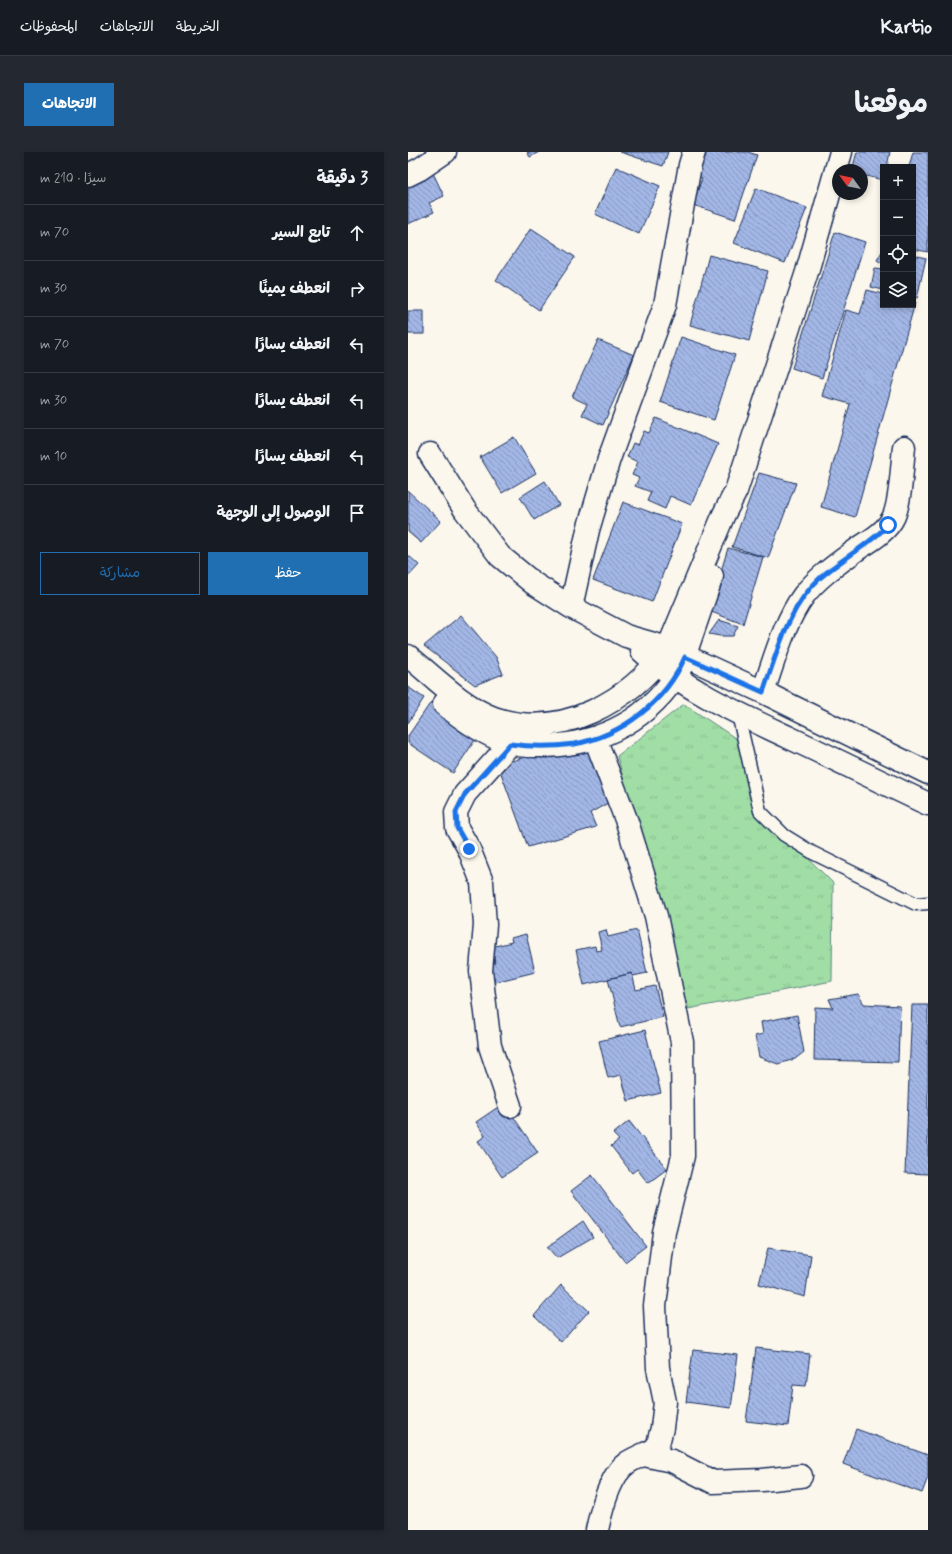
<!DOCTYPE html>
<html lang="ar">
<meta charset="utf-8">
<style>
:root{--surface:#171b24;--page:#242831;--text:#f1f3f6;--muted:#9ea1a6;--line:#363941;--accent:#1f6fb2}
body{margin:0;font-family:Mynerve,"Playpen Sans Arabic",sans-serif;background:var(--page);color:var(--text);direction:rtl}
.controls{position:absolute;right:12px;top:12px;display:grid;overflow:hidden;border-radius:0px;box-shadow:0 2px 6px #0003}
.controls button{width:36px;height:36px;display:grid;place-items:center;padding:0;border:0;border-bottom:1px solid var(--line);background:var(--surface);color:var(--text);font:20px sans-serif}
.compass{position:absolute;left:424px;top:12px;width:36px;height:36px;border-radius:50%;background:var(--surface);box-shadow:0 2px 6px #0003;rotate:303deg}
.stop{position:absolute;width:12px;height:12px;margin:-9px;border:3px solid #1a73e8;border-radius:50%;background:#fff}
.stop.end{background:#1a73e8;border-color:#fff;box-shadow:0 1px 4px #0008}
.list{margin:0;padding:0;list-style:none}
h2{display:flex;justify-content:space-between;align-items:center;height:52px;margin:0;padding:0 16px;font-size:17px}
h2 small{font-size:13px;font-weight:400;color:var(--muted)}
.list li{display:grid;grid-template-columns:26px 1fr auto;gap:12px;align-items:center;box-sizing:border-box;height:56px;padding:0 16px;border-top:1px solid var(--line)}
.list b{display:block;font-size:15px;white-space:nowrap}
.list em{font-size:13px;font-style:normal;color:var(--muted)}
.actions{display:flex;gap:8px;padding:12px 16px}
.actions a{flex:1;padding:9px 0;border:1px solid var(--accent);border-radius:0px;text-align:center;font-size:14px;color:var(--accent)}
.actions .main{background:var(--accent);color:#fff}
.icon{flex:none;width:22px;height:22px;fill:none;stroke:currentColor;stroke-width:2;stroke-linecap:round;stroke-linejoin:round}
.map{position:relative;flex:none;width:520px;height:1378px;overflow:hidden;direction:ltr;border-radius:0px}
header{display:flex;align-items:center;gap:24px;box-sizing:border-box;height:56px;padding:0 20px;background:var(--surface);border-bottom:1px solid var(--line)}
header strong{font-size:19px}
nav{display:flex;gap:22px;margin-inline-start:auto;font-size:14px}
.intro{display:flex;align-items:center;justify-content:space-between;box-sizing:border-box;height:96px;padding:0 24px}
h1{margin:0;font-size:28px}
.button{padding:10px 18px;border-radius:0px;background:var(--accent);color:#fff;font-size:14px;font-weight:700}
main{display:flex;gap:24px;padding:0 24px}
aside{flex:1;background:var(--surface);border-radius:0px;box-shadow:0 2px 6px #0003}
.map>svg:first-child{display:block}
.park{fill:url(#park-tufts);stroke:#5e8682}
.building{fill:url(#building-back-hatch);stroke:#1b2f5e}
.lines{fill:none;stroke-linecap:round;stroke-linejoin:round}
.service-casing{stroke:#1b2f5e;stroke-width:15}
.minor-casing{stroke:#1b2f5e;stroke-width:25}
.tertiary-casing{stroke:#1b2f5e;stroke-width:25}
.service{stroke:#fbf7ec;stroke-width:12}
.minor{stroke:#fbf7ec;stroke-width:22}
.tertiary{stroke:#fbf7ec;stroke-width:22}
.route{stroke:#1a73e8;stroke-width:5}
</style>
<header>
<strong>Kartio</strong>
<nav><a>الخريطة</a><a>الاتجاهات</a><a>المحفوظات</a></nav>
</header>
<div class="intro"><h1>موقعنا</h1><a class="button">الاتجاهات</a></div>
<main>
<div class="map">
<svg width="520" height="1378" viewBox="0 0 520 1378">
<defs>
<pattern id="park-tufts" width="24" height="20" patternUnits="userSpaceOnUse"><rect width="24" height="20" fill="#a1dea6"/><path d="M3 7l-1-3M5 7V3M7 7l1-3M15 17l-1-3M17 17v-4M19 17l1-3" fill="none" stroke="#8abf91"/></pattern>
<pattern id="building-back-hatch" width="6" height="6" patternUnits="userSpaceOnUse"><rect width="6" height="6" fill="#a3b7e6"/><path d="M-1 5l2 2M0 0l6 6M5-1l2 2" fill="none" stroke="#8495be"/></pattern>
</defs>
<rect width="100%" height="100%" fill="#fbf7ec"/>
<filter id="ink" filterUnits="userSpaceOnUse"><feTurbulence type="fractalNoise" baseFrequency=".025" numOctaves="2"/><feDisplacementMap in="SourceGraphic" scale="8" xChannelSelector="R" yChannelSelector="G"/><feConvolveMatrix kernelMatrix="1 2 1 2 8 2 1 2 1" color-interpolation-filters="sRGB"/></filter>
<g filter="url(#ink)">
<path class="park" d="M276 552 336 592 352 659 425 731 424 829 280 857 209 604Z"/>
<path class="building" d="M119 0H131L122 5Z
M212 0H260L255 14Z
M299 0H340L349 3 327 67 285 53 294 26 285 23 290 9 295 11Z
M449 0H482L479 15H475V28L454 23V18H444Z
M505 0H520V100L505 97V15H501Z
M208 15 252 34 231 82 187 62Z
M24 19 36 44 21 51 26 60 0 72V31Z
M348 36 399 56 377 111 326 91Z
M123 76 167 105 131 158 88 128Z
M427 80 457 90 414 226 384 216Z
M475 98V112L469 108Z
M301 103 360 119 341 189 282 173Z
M505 103 518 106 509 146 505 145Z
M467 116 475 117V138L463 135Z
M459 138 475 142V153H505V150L507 151 447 365 413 355 442 252 414 244 438 158 452 162Z
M0 159H16V182H0Z
M273 185 327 203 306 268 252 250Z
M190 188 226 203 195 273 174 263 179 252 164 245Z
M248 266 310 292 283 353 262 344 257 357 239 349 243 340 227 334 231 326 224 323 230 310 219 305 225 291 230 293 236 279 241 281Z
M106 285 128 321 94 341 72 305Z
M351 321 388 331 360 406 324 395Z
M137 329 151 353 126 368 112 345Z
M0 339 33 369 13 391 0 380Z
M215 350 274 372 244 450 185 428Z
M320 396 355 405 335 472 301 459Z
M0 403 11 413 0 425Z
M53 463 88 505 95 522 67 533 16 494Z
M311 468 330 474 325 484H312L301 482Z
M0 535 16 546 0 571Z
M23 550 71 582 45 621 0 591V584Z
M183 598 200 651 182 661 188 675 120 695 90 613 124 603Z
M198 778 200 785 229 778 239 821 225 824 224 821 176 833 168 798 187 794 188 799 194 798 190 780Z
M118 782 127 820 87 830 83 812 87 811 83 795 104 790 103 786Z
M224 821 228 838 247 834 255 865 212 875 200 827Z
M450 842 456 852 492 854 490 910 406 908 407 855 425 856 421 847Z
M504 853H520V1022L497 1021Z
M389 863 396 900 387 907 370 912 351 905 347 884 355 882 353 870Z
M237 878 253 941 220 949 213 923 200 926 191 889Z
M96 951 130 1001 94 1025 70 989 77 984 68 970Z
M221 969 259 1017 240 1031 229 1017 224 1021 203 994 211 988 205 982Z
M184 1023 238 1094 217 1110 163 1039Z
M175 1069 185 1085 149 1106 139 1095Z
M360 1096 403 1103 397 1145 351 1132Z
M153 1133 181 1159 153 1190 126 1164Z
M348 1196 402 1202 398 1234 385 1233 380 1274 338 1269Z
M285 1198 330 1203 323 1256 278 1250Z
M448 1277 520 1303V1325L514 1341 435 1312Z"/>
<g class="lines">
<g class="service-casing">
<path id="service" d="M330 562 352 659 376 683 405 701 508 752 520 751"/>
</g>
<g class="minor-casing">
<path id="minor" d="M286 0 282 13 257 153 201 307 180 378 163 455 218 484 260 496 355 540 520 621
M0 23 12 17 37 0
M22 302 57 358 92 404 125 431 163 455
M234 499C274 536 331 562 380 585 427 607 473 630 520 652
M355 540C366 509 376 470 396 443 411 424 432 410 451 396 464 388 480 378 486 364 493 347 494 314 496 295
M187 586 219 670 248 764 274 890 275 1004 256 1080 247 1154 250 1216 257 1250 254 1276 249 1296C240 1301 228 1305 219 1311 202 1323 193 1359 189 1378
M102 954 82 894 73 819 77 773 74 730 61 697 49 676 48 660 57 642 102 592
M236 1303 264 1309 305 1330 354 1328 393 1324"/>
</g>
<g class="tertiary-casing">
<path id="tertiary" d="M0 504C25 524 55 555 86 566 153 589 222 549 260 496L316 362 328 339 399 120 433 0
M36 552C55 568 77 583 101 591 113 595 126 594 138 594 195 592 243 566 272 517L304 424"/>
</g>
<use href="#service" class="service"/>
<use href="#minor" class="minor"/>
<use href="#tertiary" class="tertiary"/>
</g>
</g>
<g class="lines" filter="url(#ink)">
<path class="route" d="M61 697 49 676 48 660 57 642 102 592C123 595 145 595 166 592 214 584 258 549 277 505L355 540C369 501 380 455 412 426 433 407 460 394 480 373"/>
</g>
</svg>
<div class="controls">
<button>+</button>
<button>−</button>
<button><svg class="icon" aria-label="locate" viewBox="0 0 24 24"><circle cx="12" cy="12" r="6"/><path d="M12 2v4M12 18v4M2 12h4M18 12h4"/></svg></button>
<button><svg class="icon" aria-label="layers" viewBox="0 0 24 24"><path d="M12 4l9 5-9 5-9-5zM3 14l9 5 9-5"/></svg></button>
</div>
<svg class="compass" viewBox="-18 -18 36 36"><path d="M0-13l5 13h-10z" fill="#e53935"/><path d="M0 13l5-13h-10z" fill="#9ea1a6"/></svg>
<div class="stop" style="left:480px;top:373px"></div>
<div class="stop end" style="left:61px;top:697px"></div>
</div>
<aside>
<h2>3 دقيقة<small>سيرًا · 210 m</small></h2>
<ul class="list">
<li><svg class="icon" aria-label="ahead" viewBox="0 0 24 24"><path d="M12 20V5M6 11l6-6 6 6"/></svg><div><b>تابع السير</b></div><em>70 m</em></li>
<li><svg class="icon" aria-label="right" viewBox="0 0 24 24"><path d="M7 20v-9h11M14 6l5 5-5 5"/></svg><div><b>انعطف يمينًا</b></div><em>30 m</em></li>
<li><svg class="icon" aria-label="left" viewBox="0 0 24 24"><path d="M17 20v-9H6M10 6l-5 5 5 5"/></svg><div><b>انعطف يسارًا</b></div><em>70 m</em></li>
<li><svg class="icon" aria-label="left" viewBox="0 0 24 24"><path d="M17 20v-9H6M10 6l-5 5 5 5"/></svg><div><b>انعطف يسارًا</b></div><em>30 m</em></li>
<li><svg class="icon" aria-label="left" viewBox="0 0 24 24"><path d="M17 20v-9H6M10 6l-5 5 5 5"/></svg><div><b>انعطف يسارًا</b></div><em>10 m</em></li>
<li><svg class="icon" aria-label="arrive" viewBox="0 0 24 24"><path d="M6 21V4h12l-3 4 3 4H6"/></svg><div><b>الوصول إلى الوجهة</b></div></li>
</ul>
<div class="actions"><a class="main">حفظ</a><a>مشاركة</a></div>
</aside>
</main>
